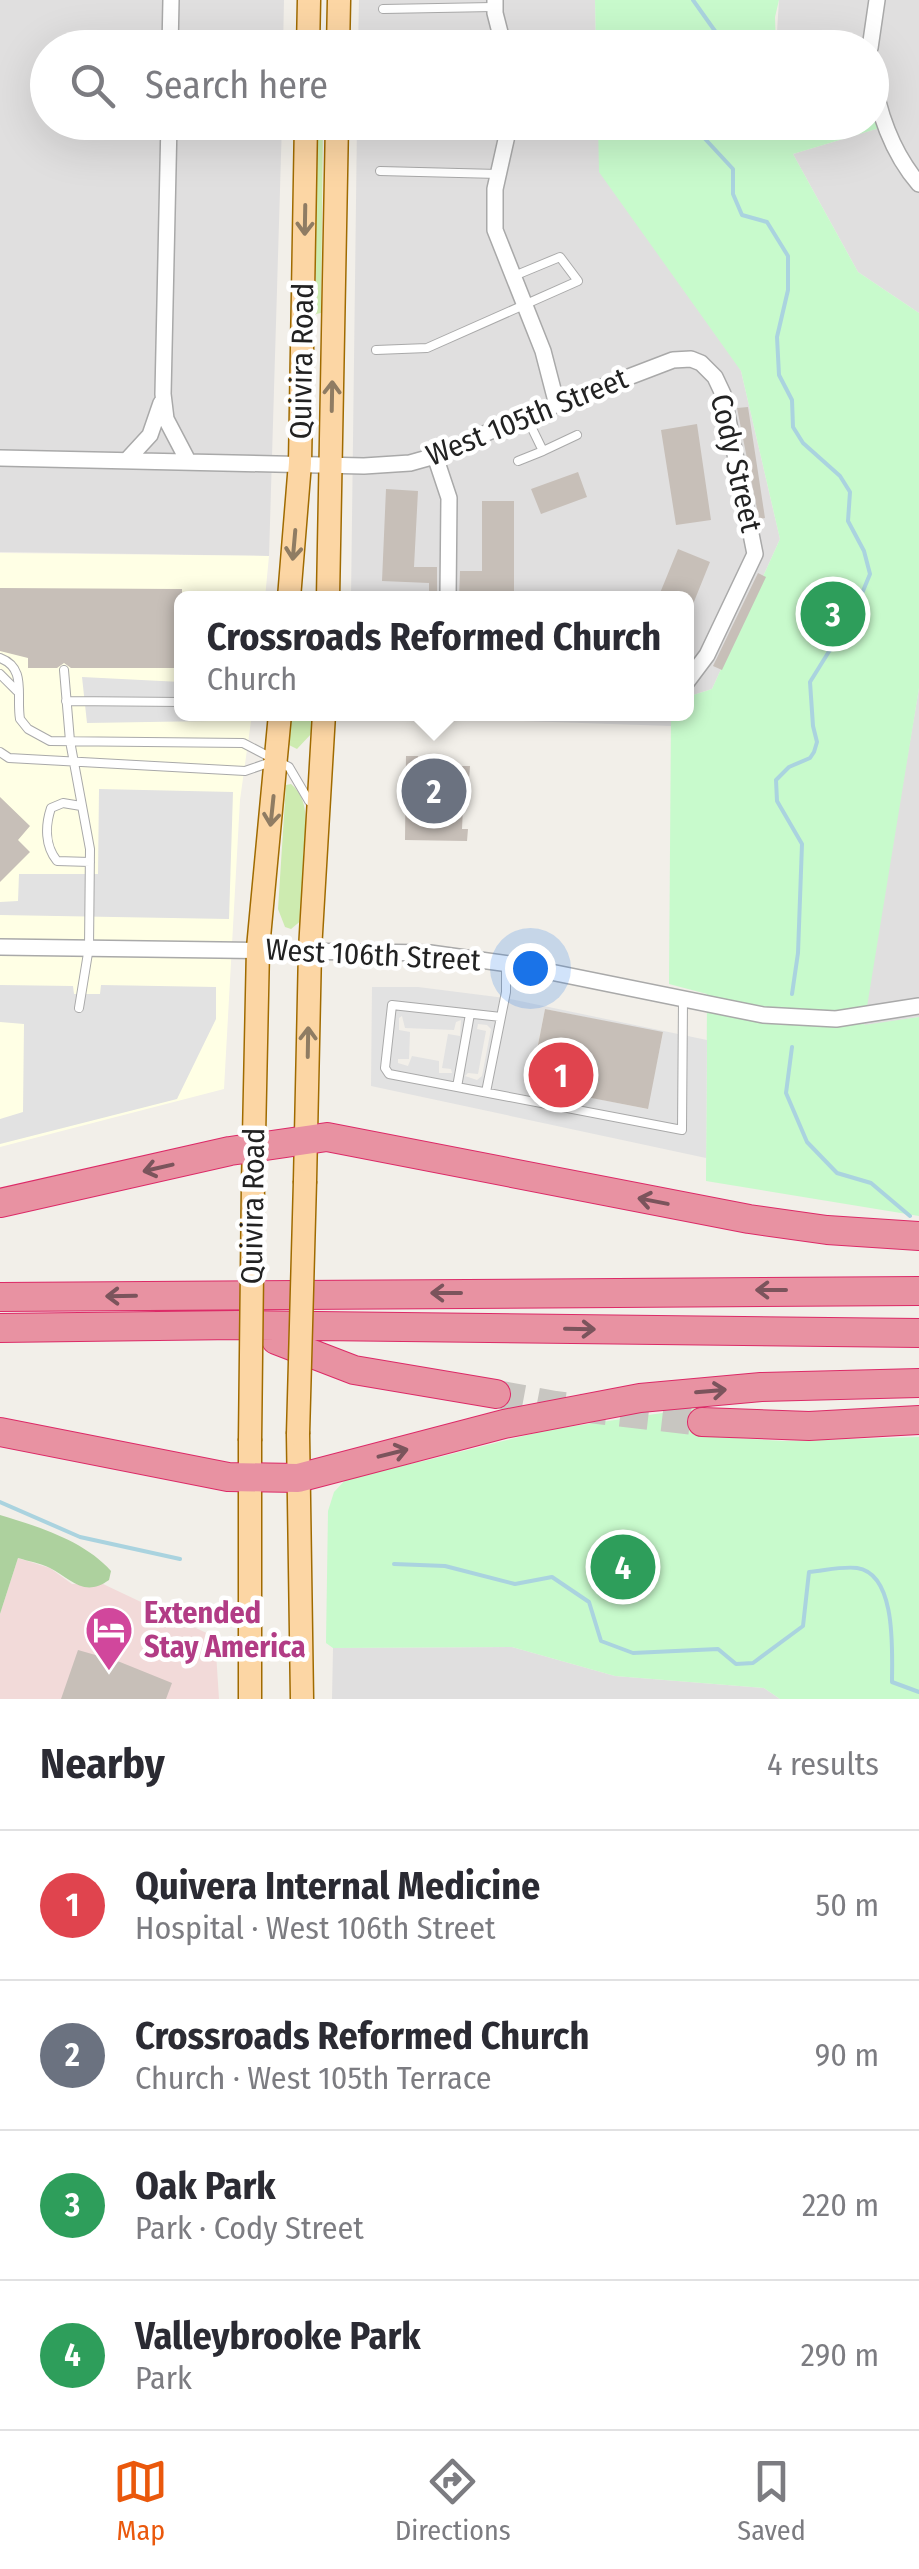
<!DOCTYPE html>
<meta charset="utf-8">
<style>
:root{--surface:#fff;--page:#f2f2f3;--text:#2b2b33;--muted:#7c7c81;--line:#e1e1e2;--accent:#ea580c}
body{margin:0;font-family:"Fira Sans Condensed",sans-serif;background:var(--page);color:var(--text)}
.you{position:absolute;left:530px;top:968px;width:35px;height:35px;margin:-25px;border:8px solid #fff;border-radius:50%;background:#1a73e8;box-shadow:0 0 0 15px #1a73e833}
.badge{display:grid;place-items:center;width:65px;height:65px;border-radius:50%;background:var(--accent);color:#fff;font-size:32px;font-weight:700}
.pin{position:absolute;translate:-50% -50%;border:5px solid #fff;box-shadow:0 2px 10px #0006}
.popup{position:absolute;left:174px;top:591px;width:520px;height:130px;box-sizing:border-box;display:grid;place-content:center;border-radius:15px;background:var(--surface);filter:drop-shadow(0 2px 8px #0005);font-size:32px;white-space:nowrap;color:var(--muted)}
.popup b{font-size:38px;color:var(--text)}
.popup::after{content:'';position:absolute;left:50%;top:100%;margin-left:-20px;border:20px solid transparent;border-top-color:var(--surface)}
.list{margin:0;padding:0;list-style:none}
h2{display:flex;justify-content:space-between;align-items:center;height:130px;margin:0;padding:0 40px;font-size:42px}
h2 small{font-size:32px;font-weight:400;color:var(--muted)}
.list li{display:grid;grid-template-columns:65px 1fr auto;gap:30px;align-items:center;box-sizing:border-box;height:150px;padding:0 40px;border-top:2px solid var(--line)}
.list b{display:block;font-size:38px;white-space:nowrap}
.list p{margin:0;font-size:32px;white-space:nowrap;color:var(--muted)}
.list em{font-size:32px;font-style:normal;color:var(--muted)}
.icon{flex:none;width:55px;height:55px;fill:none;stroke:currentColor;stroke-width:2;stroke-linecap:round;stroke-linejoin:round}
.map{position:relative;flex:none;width:919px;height:1699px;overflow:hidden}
.search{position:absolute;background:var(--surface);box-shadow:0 10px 40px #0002;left:30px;right:30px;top:30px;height:110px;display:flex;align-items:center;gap:25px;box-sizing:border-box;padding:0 35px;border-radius:55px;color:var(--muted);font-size:38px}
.sheet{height:730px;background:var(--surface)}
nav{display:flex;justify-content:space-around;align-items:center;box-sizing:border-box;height:140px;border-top:2px solid var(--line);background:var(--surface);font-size:28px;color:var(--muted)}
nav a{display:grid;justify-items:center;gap:5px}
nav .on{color:var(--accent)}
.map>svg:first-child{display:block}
.residential{fill:#e0dfdf}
.commercial{fill:#f2dad9}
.education{fill:#ffffe5}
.grass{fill:#cdebb0}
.forest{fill:#add19e}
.park{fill:#c8facc}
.parking{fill:#e2e2e2;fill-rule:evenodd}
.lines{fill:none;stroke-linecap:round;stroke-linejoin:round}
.stream{stroke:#aad3df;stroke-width:4}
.building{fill:#c7bfb8}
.motorway-tunnel{stroke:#c8c6c1;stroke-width:28;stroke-dasharray:28 14;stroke-linecap:butt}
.service-casing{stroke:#a9a9a9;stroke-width:10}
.minor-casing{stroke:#a9a9a9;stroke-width:18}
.primary-casing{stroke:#a06b00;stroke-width:25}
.motorway-casing{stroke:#dc2a67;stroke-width:30}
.service{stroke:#fff;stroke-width:8}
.minor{stroke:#fff;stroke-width:15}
.primary{stroke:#fcd6a4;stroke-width:22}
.motorway{stroke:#e892a2;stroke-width:28}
.primary-bridge-casing{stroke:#a06b00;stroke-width:25;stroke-linecap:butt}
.primary-bridge{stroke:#fcd6a4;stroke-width:22}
.oneway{stroke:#8f7c63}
.oneway2{stroke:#7b545c}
.labels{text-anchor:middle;stroke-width:9;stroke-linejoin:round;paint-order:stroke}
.street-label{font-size:30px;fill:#222;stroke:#fff}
.hotel-label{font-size:30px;font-weight:bold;fill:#b23c85;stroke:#fff;text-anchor:start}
</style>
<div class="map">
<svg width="919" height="1699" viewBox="0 0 919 1699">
<rect width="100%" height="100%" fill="#f2efe9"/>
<path class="residential" d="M0 0H284L283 47 48 48V122L282 123 269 556 0 552Z
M359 0H595L596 47 358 48Z
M779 0H919V313L858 272 793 154 883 127 872 101V48H776Z
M357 123H598L741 371 780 539 712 689 687 697 686 598H351Z
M919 688V1017L864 1026 867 995Z
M671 714V726L350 715V714Z
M512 1647 615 1676 764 1688 780 1699H332L333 1648Z"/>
<path class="commercial" d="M18 1558 50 1568 72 1584H103L215 1637 219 1699H0V1614Z"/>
<path class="education" d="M0 553 269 556 265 598H182V714H252L240 800 224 1089 0 1147Z"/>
<path class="grass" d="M314 123H323L321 313 316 314Z
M292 714H316L311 734 297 749 289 745Z
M291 784C316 805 301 841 303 870 303 888 305 901 303 919L291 929 285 927 278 909 286 785Z"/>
<path class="forest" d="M0 1515C37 1526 85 1541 111 1571L109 1580C84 1598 71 1579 50 1568 40 1563 28 1561 18 1558L0 1614Z"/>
<path class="park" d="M595 0H779L775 17 776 47H596Z
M872 101 883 127 793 154 858 272 919 313V688L864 1025 919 1017V1216L706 1181 707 994 669 984 671 714H686L687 697 712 689 780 539 741 371 599 172 598 123 872 122Z
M703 1407 699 1436 784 1441 919 1437V1699H780L764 1688 615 1676 512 1647 333 1648 326 1643 328 1511 334 1492 350 1475 424 1461 547 1430Z"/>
<path class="parking" d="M82 677 181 682 182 714H220L210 721 87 723Z
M99 789 233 792 229 919 0 915V902L18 901 19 874H98Z
M0 985 73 986 74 994H100L101 985 216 987V1019L177 1099 0 1144V1119L23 1112 24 1024 0 1022Z
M372 987H418L505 998 707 1040 706 1158 371 1086ZM545 1009 663 1033 647 1109 530 1085ZM402 1016 405 1028 454 1030 456 1022 461 1020 460 1036 448 1034 442 1068 451 1069 452 1073H439V1061L412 1056 408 1066 398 1063V1059H409L410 1032 399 1030V1018ZM478 1024 487 1025 491 1029 482 1076 477 1080 465 1076 468 1073 478 1074 486 1031 477 1029Z"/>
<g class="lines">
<path class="stream" d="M693 0 715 31 713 48
M694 122V127L733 169V194L742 215 767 222 788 256V290L777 337 779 375 792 400 793 427 803 443 840 476 850 492 848 521 864 551 870 574 856 608 810 682 813 726 817 742 814 752 810 758 789 767 776 780 777 801 802 844 798 953 792 994
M792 1047 786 1093 807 1142 837 1173 871 1183 910 1216
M0 1502 80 1537 180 1559
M394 1564 445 1566 515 1584 552 1577 589 1602 601 1641 633 1653 718 1649 736 1664 753 1663 803 1626 809 1572C823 1571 842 1566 857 1568 897 1574 892 1652 892 1682L919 1692"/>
</g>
<path class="building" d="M748 407 765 518 759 519 737 408Z
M697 424 711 520 676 525 661 430Z
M578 472 587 497 541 514 531 489Z
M386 489 418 491 414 567H437V598H429V583L382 581Z
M482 501H514V593H467V598H459L460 571H482Z
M678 549 710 562 687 619 686 598H658Z
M758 573 766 577 722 670 713 666Z
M0 588 182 589V668H71L64 663 57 668H28V658L0 651Z
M406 756H418V766H470L467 807H463L462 829H468L467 841 405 840Z
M0 797 30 826 18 840 30 852 0 882Z
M545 1009 663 1032 648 1109 530 1086Z
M78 1650 120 1662 172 1683 166 1699H61Z"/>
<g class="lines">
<path class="motorway-tunnel" d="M496 1394 555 1405 702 1422"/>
<g class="service-casing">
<path id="service" d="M383 9 493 7
M380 171 498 174
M376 350 427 348 578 281 560 257 514 276
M543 451 577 435
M518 461 543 451 526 416
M0 658C27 668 16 695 20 719L28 729 50 741 243 743 289 767 309 801
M64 670 70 741 90 849 89 947 79 1008
M0 674 17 691
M66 701 182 702
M0 752 9 758 245 771 271 762
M81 806 63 803 51 808C45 826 45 846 57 861L90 862
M506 963V992L501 1017 392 1005 385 1068 389 1074 682 1130 683 1000
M457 1087 470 1014
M486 1092 501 1017"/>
</g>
<g class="minor-casing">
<path id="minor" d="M495 0V13L504 48
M170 48 171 0
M870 48 877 0
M872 70C877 110 892 153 919 184
M169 122 163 394 166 419 188 461
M510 122 495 189V230L543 351 557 405
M435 456 449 498 448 598
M0 458 364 466 410 463 435 456 511 422 673 360 691 359 701 363 715 377 723 394 755 554 707 655 686 683
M127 460 150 435 161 403
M0 947 430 953 516 965 763 1015 836 1019 919 1006"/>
</g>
<g class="primary-casing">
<path id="primary" d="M308 48 309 0
M338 48 339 0
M289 598 300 463 306 122
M328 598 337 122
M305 1181 310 950 324 714
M253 1184 258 948 280 714
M298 1434 302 1699
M250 1441V1699"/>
</g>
<g class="motorway-casing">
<path id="motorway" d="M0 1203 230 1151 327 1137 749 1219 827 1230 919 1236
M0 1297 919 1291
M0 1328 237 1325 919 1333
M276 1340 354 1370 496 1394
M702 1422 809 1426 919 1420
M0 1432 228 1477 298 1478 504 1424 640 1398 761 1387 919 1383"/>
</g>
<use href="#service" class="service"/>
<use href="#minor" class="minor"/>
<use href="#primary" class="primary"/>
<use href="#motorway" class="motorway"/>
<g class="primary-bridge-casing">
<path id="primary-bridge" d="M298 1434 305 1181
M250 1441 253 1184"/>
</g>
<use href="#primary-bridge" class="primary-bridge"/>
</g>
<defs><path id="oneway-shaft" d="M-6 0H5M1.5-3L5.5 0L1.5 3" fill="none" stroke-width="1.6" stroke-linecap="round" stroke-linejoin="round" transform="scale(2.5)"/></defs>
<g class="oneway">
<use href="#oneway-shaft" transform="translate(305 220) rotate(91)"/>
<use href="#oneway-shaft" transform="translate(332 396) rotate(-89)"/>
<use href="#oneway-shaft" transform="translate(294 545) rotate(95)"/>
<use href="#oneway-shaft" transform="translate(272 811) rotate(96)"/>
<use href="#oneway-shaft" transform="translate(308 1042) rotate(-89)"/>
</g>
<g class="oneway2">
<use href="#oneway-shaft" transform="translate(158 1168) rotate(167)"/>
<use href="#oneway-shaft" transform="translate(653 1201) rotate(-169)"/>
<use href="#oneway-shaft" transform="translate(771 1290) rotate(180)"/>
<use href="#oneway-shaft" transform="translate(446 1293) rotate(180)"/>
<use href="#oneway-shaft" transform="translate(121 1296) rotate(179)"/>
<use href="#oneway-shaft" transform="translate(580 1329) rotate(1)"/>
<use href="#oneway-shaft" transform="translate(711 1391) rotate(-5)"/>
<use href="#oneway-shaft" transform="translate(393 1453) rotate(-14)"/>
</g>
<defs>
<g id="hotel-pin" transform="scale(2.5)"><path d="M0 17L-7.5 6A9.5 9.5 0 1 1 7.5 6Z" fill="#d1479c" stroke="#fff"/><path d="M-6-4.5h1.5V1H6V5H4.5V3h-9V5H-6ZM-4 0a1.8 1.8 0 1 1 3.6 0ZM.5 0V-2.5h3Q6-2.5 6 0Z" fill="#fff"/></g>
</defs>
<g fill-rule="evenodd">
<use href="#hotel-pin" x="109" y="1630"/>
</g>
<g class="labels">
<g class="street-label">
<text transform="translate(302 361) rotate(-89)" y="10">Quivira Road</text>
<text transform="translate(527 417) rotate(-22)" y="10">West 105th Street</text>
<text transform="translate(736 463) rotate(77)" y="10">Cody Street</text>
<text transform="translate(373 955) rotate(3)" y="10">West 106th Street</text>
<text transform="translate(253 1206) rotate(-89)" y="10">Quivira Road</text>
</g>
<g class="hotel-label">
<text x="144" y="1623">Extended<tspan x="144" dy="34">Stay America</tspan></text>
</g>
</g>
</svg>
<div class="you"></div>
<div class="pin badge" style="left:561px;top:1075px;background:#e0444e">1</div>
<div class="pin badge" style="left:434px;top:791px;background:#6b7280">2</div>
<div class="popup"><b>Crossroads Reformed Church</b>Church</div>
<div class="pin badge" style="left:833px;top:614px;background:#2e9e5b">3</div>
<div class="pin badge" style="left:623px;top:1567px;background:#2e9e5b">4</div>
<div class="search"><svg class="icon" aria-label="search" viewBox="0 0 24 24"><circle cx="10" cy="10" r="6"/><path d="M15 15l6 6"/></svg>Search here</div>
</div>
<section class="sheet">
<h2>Nearby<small>4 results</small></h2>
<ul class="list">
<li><span class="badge" style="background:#e0444e">1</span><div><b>Quivera Internal Medicine</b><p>Hospital · West 106th Street</p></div><em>50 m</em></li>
<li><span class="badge" style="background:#6b7280">2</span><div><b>Crossroads Reformed Church</b><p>Church · West 105th Terrace</p></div><em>90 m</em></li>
<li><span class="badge" style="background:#2e9e5b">3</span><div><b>Oak Park</b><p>Park · Cody Street</p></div><em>220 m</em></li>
<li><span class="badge" style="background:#2e9e5b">4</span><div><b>Valleybrooke Park</b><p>Park</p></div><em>290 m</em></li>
</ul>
</section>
<nav>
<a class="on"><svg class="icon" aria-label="map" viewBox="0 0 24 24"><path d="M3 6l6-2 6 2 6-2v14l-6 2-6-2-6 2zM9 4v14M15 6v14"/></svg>Map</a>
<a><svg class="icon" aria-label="directions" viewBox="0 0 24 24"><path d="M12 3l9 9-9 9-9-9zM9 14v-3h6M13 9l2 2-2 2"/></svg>Directions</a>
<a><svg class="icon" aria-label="saved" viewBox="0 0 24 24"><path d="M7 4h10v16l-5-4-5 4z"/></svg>Saved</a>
</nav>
